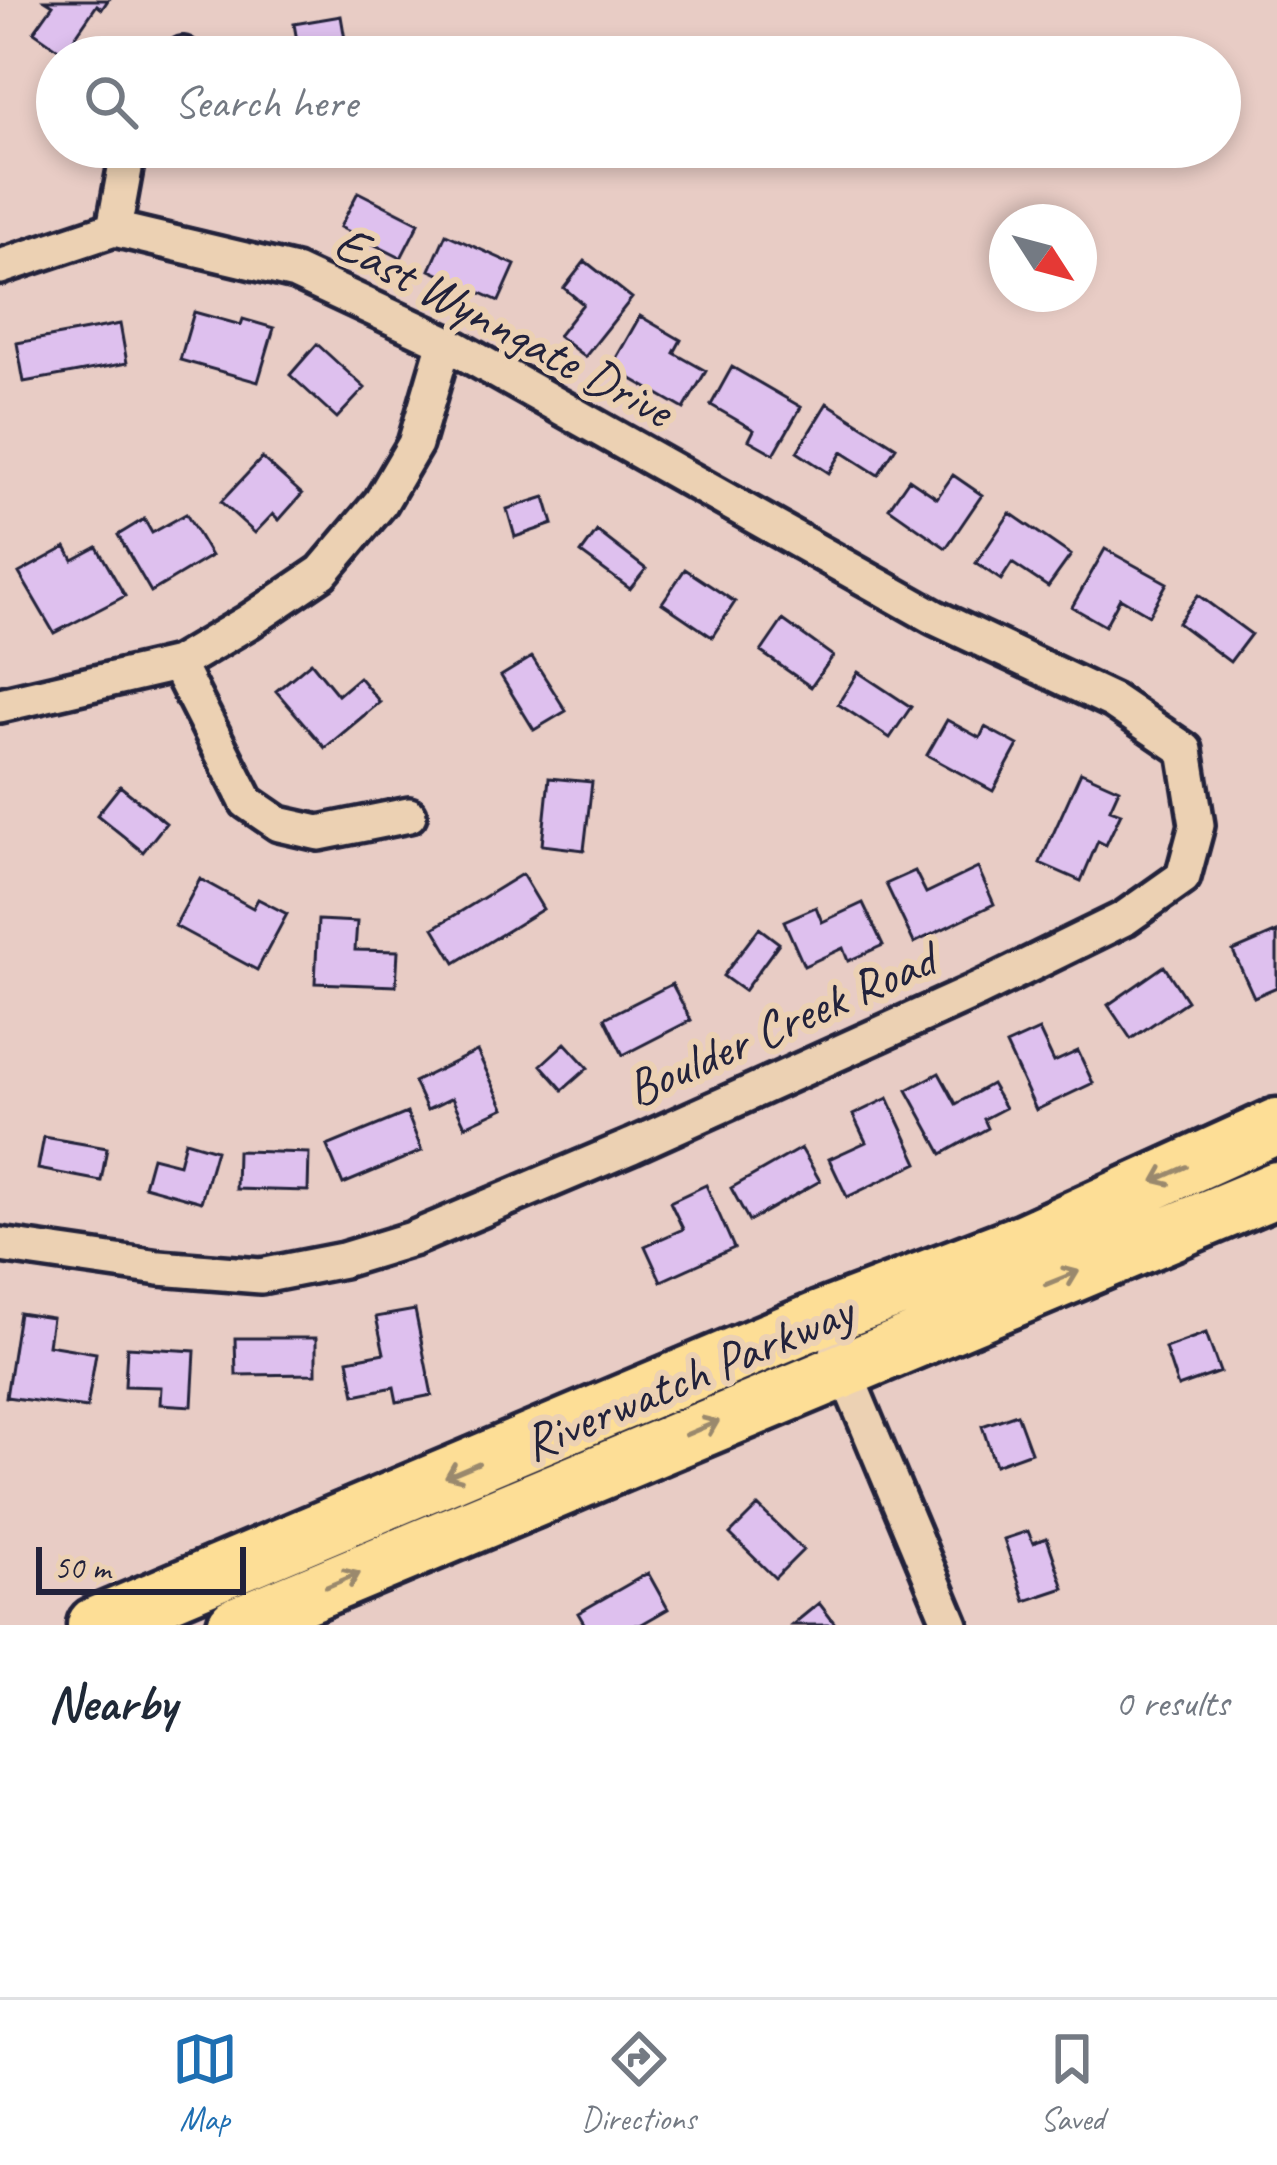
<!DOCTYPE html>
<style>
:root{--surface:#fff;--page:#f6f6f7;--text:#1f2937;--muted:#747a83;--line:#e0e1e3;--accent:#1f6fb2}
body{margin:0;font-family:Caveat,sans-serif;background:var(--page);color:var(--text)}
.compass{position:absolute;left:989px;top:204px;width:108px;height:108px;border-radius:50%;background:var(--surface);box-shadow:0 6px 18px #0003;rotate:126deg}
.scale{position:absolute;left:36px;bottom:30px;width:210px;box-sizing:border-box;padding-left:12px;border:6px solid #22223b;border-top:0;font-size:33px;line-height:42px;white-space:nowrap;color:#22223b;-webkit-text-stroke:9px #ecd1b3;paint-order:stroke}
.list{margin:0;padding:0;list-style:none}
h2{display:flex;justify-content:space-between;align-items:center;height:156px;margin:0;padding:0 48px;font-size:51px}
h2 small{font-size:39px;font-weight:400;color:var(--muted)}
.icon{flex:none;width:66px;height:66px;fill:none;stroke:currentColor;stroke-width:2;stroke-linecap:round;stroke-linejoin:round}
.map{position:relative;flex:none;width:1277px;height:1625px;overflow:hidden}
.search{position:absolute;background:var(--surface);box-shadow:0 6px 18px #0003;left:36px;right:36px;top:36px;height:132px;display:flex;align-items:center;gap:30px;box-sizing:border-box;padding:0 42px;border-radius:66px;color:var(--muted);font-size:45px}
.sheet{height:372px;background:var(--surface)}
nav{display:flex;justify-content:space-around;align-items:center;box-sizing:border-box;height:168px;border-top:3px solid var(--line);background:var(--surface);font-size:33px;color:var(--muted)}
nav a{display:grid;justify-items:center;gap:6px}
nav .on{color:var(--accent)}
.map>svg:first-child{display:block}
.building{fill:#dec0ee;stroke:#22223b;stroke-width:3}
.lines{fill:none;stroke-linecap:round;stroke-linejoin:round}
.minor-casing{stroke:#22223b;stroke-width:42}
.primary-casing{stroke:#22223b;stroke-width:63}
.minor{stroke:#ecd1b3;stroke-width:33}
.primary{stroke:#fdde96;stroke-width:54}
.oneway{stroke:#9a896d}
.labels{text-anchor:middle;stroke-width:12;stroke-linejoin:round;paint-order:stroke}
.street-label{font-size:51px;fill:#22223b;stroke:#ecd1b3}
</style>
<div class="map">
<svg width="1277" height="1625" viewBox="0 0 1277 1625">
<rect width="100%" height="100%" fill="#e8ccc5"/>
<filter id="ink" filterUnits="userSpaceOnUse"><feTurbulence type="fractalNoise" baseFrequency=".00833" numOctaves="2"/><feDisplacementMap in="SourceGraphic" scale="24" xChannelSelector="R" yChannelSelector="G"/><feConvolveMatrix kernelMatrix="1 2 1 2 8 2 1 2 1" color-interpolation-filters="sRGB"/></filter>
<g filter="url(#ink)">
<path class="building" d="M45 0H108L102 9 97 5 64 53 34 32 53 5Z
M341 16 348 57H300L294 24Z
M358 192 419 223 401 258 340 227Z
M446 234 515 265 499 301 430 270Z
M585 261 632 298 585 357 558 336 583 304 564 288Z
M194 312 241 325 243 319 274 328 258 382 180 360Z
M640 316 681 340 674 353 706 371 684 409 611 367Z
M120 324 127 363 24 382 17 343Z
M317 344 365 388 337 418 290 375Z
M732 367 801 407 774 454 749 440 754 430 711 405Z
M827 403 896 447 878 475 842 452 829 473 797 452Z
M262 458 302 494 279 520 273 514 255 533 221 502Z
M953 475 982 495 946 548 889 508 909 479 937 498Z
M545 497 553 524 515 537 507 509Z
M1010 513 1071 555 1048 587 1012 563 1001 580 976 563Z
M186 514 211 556 151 592 118 535 144 519 152 533Z
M597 531 646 569 630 589 581 553Z
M66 547 73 560 97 547 125 596 54 633 19 573Z
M1105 549 1167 583 1149 615 1120 598 1105 626 1072 607Z
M685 569 735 602 712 637 662 603Z
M1198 595 1251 634 1230 662 1178 623Z
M783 620 833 656 811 687 761 652Z
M532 657 566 711 534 730 501 676Z
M311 662 338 695 359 677 380 702 325 748 276 691Z
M858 672 911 707 890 738 838 704Z
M947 720 980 738 985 727 1018 745 993 791 927 755Z
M1081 772 1119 789 1110 809 1121 813 1106 845 1098 841 1081 881 1040 863Z
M549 778 592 782 584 850 542 845Z
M120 786 166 823 143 852 97 815Z
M978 868 994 904 914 943 886 884 915 871 926 893Z
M522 874 543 909 455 963 434 928Z
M200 879 253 908 258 899 287 914 257 970 175 926Z
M863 903 883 945 848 961 843 948 804 966 784 921 816 907 822 922Z
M318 920 357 922 355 950 398 951 396 986 315 983Z
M759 928 779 943 744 991 723 976Z
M1277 932V987L1254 997 1233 951Z
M1164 966 1187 1001 1131 1039 1108 1005Z
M672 984 691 1020 623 1055 605 1018Z
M1039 1030 1054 1062 1078 1051 1093 1083 1036 1110 1006 1045Z
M565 1043 588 1068 563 1090 541 1065Z
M477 1051 504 1108 465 1126 452 1098 427 1110 414 1082Z
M939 1073 956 1104 991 1084 1005 1108 984 1119 988 1128 942 1154 907 1090Z
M888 1098 918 1163 847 1197 829 1159 866 1142 853 1115Z
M407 1113 422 1151 343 1184 327 1146Z
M44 1137 107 1148 101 1181 38 1169Z
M185 1141 216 1150 201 1202 144 1186 152 1157 179 1164Z
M801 1148 820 1181 749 1221 731 1188Z
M237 1151 309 1153 308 1191 236 1189Z
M706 1185 734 1248 661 1281 645 1246 683 1229 670 1202Z
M415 1310 432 1395 397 1402 394 1387 355 1395 348 1360 384 1353 376 1317Z
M19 1313 52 1318 48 1345 96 1353 87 1408 6 1397Z
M1206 1333 1220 1372 1178 1387 1165 1348Z
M235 1338H316V1374L236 1375Z
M127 1347 195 1351 192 1406 160 1404 161 1387 125 1386Z
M1017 1414 1031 1452 995 1465 982 1426Z
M758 1506 803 1550 775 1578 730 1534Z
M1028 1531 1033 1543 1047 1538 1064 1588 1025 1601 1004 1539Z
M648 1573 668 1609 640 1625H585L578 1613Z
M819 1603 836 1625H792Z"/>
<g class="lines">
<g class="minor-casing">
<path id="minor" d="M182 57 183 55
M114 229 129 147
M0 267 114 229 295 272 445 342 934 617 1113 701 1185 750 1197 825 1183 877 1125 918 978 990 632 1146 412 1239 343 1260 261 1276 159 1268 0 1245
M177 664 247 802 279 824 319 833 409 815
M0 705 177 664 248 622 322 572 381 502 415 444 445 342
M837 1353 951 1625"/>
</g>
<g class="primary-casing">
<path id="primary" d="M95 1625 820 1319 1024 1241 1277 1126
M235 1625 1277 1189"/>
</g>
<use href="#minor" class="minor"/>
<use href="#primary" class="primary"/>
</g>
<defs><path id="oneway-shaft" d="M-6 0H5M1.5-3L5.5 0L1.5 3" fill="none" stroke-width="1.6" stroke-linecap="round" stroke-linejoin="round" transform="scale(3)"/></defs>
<g class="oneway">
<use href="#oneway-shaft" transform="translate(1170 1174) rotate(156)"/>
<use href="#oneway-shaft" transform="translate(1062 1278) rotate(-22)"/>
<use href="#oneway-shaft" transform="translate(702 1428) rotate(-23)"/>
<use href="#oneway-shaft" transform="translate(462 1470) rotate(157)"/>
<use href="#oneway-shaft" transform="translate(343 1580) rotate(-23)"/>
</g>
</g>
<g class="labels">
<g class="street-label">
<text transform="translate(504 325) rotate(28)" y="18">East Wynngate Drive</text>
<text transform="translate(780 1023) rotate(-24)" y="18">Boulder Creek Road</text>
<text transform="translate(687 1376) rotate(-23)" y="18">Riverwatch Parkway</text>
</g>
</g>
</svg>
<svg class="compass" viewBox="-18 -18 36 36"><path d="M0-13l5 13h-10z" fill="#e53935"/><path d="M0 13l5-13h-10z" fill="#747a83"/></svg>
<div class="scale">50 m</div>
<div class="search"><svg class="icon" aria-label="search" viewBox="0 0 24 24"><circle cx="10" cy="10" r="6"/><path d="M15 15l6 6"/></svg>Search here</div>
</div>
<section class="sheet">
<h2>Nearby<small>0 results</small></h2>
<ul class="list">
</ul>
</section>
<nav>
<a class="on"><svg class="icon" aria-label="map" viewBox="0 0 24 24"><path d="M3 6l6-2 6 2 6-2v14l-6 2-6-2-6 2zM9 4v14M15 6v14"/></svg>Map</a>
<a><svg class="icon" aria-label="directions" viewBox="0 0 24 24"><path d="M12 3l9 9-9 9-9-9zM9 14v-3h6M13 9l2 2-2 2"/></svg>Directions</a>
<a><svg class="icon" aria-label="saved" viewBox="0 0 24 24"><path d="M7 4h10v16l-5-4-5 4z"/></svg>Saved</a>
</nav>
